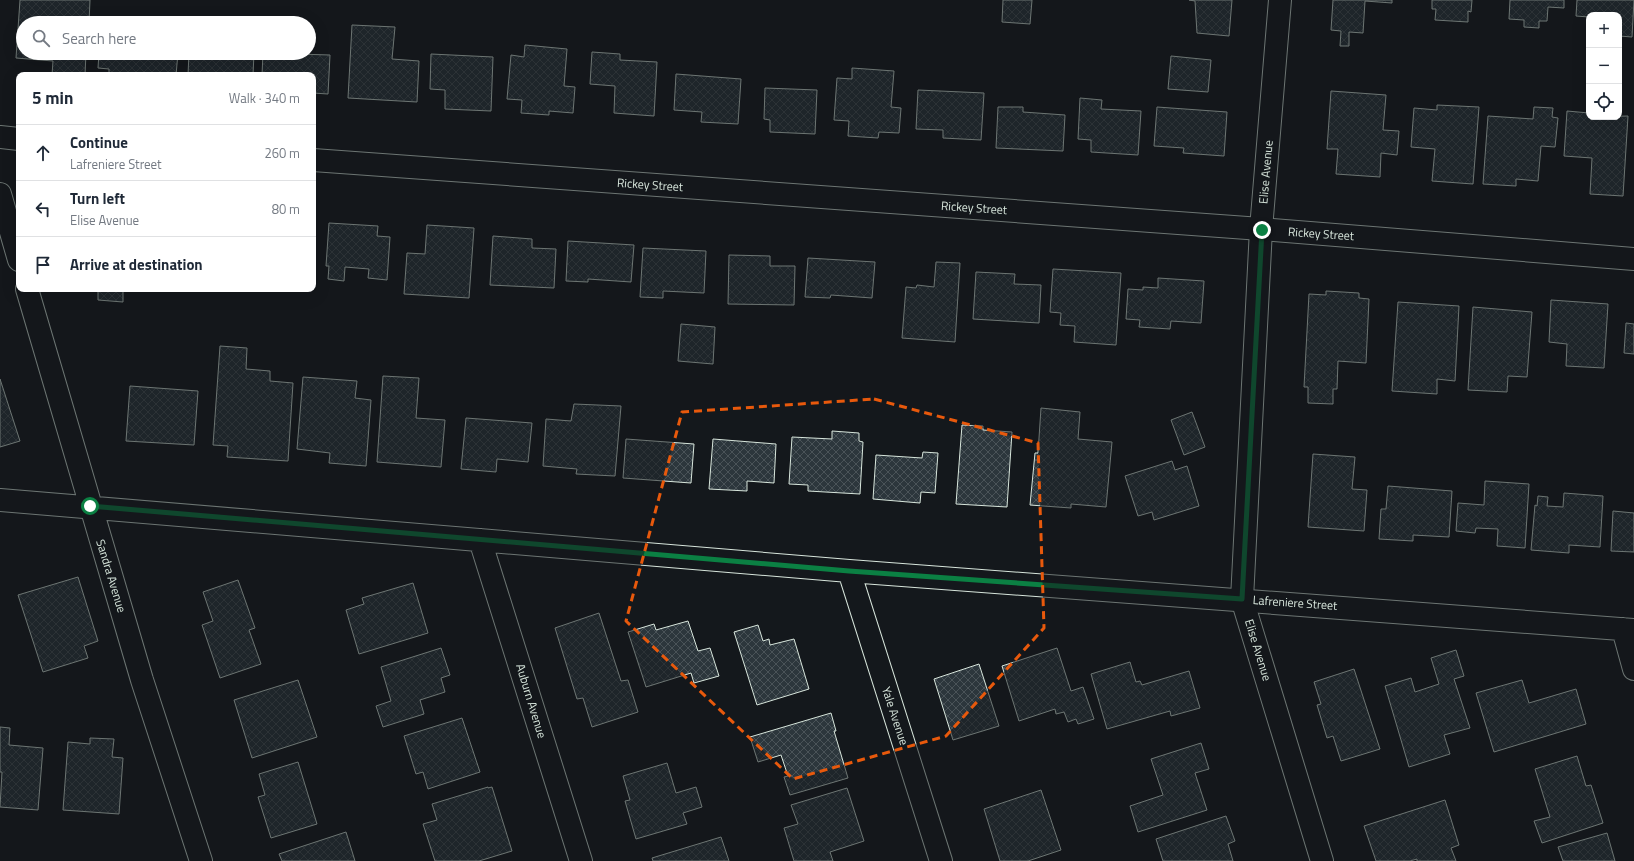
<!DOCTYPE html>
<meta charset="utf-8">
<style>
:root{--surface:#fff;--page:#f2f2f3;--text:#1f2937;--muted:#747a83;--line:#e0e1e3}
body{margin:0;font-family:"Titillium Web",sans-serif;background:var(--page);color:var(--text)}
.controls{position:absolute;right:12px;top:12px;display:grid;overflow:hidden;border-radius:8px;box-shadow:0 4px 16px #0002}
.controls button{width:36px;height:36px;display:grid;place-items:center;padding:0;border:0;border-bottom:1px solid var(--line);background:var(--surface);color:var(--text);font:20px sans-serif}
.stop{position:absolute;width:12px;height:12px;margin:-9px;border:3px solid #0b8043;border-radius:50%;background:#fff}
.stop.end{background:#0b8043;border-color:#fff;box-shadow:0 1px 4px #0008}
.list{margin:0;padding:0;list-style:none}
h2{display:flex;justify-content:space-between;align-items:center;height:52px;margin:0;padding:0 16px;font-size:17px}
h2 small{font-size:13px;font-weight:400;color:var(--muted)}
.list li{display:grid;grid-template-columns:26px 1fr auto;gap:12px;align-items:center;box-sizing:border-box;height:56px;padding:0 16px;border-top:1px solid var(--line)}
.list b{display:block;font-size:15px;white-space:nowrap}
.list p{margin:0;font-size:13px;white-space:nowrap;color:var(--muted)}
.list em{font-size:13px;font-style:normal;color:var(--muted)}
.icon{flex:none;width:22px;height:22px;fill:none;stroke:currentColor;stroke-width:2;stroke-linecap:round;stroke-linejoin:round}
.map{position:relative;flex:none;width:1634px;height:861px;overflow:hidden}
.search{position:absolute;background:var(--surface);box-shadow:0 4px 16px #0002;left:16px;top:16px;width:300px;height:44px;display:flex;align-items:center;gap:10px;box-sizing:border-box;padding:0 14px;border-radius:22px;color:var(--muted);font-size:15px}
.panel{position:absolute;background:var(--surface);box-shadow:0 4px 16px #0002;left:16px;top:72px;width:300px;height:220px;border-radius:8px}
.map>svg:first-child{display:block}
.building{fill:url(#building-cross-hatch);stroke:#d8e6dc}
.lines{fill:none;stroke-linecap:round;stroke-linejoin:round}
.street-casing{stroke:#d8e6dc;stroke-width:24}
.secondary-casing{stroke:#d8e6dc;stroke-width:24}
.street{stroke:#14181c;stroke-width:22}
.secondary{stroke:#14181c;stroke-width:22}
.route{stroke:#0b8043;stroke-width:5}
.marked{fill:none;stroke:#e8590c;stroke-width:3;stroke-dasharray:8 5;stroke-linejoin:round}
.labels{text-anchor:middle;stroke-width:3;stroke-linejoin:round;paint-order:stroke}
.street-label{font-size:12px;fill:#d8e6dc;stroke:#14181c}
</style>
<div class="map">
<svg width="1634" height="861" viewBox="0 0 1634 861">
<defs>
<pattern id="building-cross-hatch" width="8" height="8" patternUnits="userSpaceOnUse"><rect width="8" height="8" fill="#2c363c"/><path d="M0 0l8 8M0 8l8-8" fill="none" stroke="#4a5358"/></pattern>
</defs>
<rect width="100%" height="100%" fill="#14181c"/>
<path class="building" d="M20 0H90L89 23H23V53H86L85 75H52L53 61 16 58Z
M1003 0H1032L1030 24 1002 22Z
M1189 0H1232L1229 36 1197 33 1195 1Z
M1333 0H1392V3L1365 1 1363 33 1349 32V46H1340L1341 31 1331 30Z
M1432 0H1472L1471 12 1468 11V22L1435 20 1436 9H1432Z
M1510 0H1564V8L1548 7 1547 21H1539V28L1524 27V20L1509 19Z
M1577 0H1634L1632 37 1619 36V15H1589V17L1576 16Z
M352 25 395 27 392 59 419 61 417 102 348 98Z
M525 45 567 49 564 86 575 87 573 113 549 111V115L521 113 522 100 507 99 511 55 524 57Z
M592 52 620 54V60L657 62 654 116 614 113 615 86 590 84Z
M99 53H178L176 75H109V69L98 68Z
M189 53H254L253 75H188Z
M263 53 330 55 328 94 313 93V75H262Z
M431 54 493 57 491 111 445 109V90L430 89Z
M1171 56 1211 60 1208 92 1168 89Z
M852 68 894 71 891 107 901 108 899 133 879 132 878 138 848 136 849 121 834 120 837 78 852 79Z
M676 74 741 79 738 124 701 122 702 112 674 110Z
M765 88 817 90 815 134 770 132V120L764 119Z
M918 90 984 93 981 140 943 138V130L916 129Z
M1331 91 1386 95 1383 130 1399 131 1397 155 1381 153 1380 177 1336 174 1338 149H1327Z
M1080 98 1102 100 1101 109 1141 111 1138 155 1091 152V140L1078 139Z
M1437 105 1479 107 1473 184 1432 181 1435 149 1411 147 1414 108 1437 110Z
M998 107H1023V112L1065 115 1063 151 996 148Z
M1157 107 1227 112 1224 156 1183 153 1184 148 1154 146Z
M1534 107 1553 108 1552 117 1558 118 1555 147 1541 146 1538 181 1516 179V186L1483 184 1488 116 1533 119Z
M1567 111 1589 113V117L1628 116 1623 196 1590 194 1592 158 1564 156Z
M329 223 378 226 377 236 390 237 387 280 368 278 369 269 345 267 344 281 328 279 329 266H326Z
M427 225 474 228 469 298 404 294 407 253 425 254Z
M313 232H315L313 264Z
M493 236 532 239V248L556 249 554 288 490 285Z
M568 241 634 245 631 282 588 279V282L566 281Z
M643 248 706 251 704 293 663 291V298L640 297Z
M729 255 770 256V266H795L794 305 728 304Z
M808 258 875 262 872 298 831 295 830 298 805 297Z
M936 262 960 263 955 342 902 338 906 287 916 288 917 285 934 287Z
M1053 269 1121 273 1116 345 1074 342 1075 326 1060 325 1061 313 1050 312Z
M976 272 1015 274 1014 284 1041 285 1039 323 973 319Z
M1158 278 1204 281 1201 323 1171 321 1170 329 1139 327 1140 320 1126 319 1128 289 1143 290V287L1158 288Z
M98 289H155V291L123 290V302L98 300Z
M1326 291 1359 293V298L1369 299 1366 363 1338 361 1337 389H1333V404L1308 403V387H1304L1309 294 1326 295Z
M1551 300 1608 304 1604 368 1566 366 1567 344 1549 342Z
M1398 302 1459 306 1455 381 1437 379V394L1392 391Z
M1473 307 1532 312 1527 377 1508 376 1507 392 1468 390Z
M1626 323 1634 324V354L1624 353Z
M681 324 715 327 713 364 678 361Z
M220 346 247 348 246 369 270 371V381L293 383 288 461 227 457 228 446 213 445Z
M383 376 419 378 416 418 445 420 441 467 377 462Z
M303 377 357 381 355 398 371 400 366 466 329 463 330 453 297 449Z
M0 379 20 441 0 447Z
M130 386 198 391 194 445 126 441Z
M574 404 621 406 615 476 576 474 577 469 543 466 546 419 571 421Z
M1041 408 1080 412 1078 439 1112 442 1106 507 1071 504V508L1030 505 1035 453H1038Z
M1192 412 1205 447 1184 455 1171 420Z
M466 418 532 423 528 462 497 459 496 472 461 469Z
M962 425 983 426V430L1012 432 1007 507 956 504Z
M832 431 859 433V441L863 442 860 494 808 491V485L789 484 792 437 832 439Z
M626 439 694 444 691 483 623 478Z
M713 439 776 444 774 483 747 481V491L709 489Z
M923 452 938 453 935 493 921 492 920 503 873 499 876 455 922 458Z
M1313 454 1355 457 1352 489 1367 490 1364 531 1308 527Z
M1172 461 1175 470 1187 466 1199 506 1154 520 1152 512 1138 516 1125 476Z
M1485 481 1529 484 1525 548 1497 546 1498 529 1476 528 1475 533 1456 531 1458 503 1484 505Z
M1388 486 1452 491 1449 537 1413 535V541L1379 539 1381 509H1386Z
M1564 493 1603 496 1600 547 1569 545V553L1531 550 1535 505 1537 506 1538 496 1548 497 1547 506 1563 507Z
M1613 511 1634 513V552L1611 551Z
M78 577 98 641 84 646 88 658 43 672 18 595Z
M238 580 255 628 249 630 261 664 220 678 202 625 213 621 203 592Z
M413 583 428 633 359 654 346 610 364 604 362 598Z
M599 613 621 681 628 680 638 712 592 727 583 698 577 699 555 628Z
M688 621 698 651 710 648 719 676 694 683 691 673 646 687 628 632 654 624 656 630Z
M758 625 763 641 769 639 770 645 794 639 809 689 757 705 734 632Z
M441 648 450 675 441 678 445 692 420 700 424 714 383 727 376 706 391 701 381 667Z
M1057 648 1071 691 1083 687 1094 719 1078 724 1076 719 1068 722 1064 712 1056 714 1055 709 1019 721 1002 666Z
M1456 650 1464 676 1454 679 1470 728 1444 735 1450 754 1409 767 1385 686 1411 678 1415 692 1439 684 1431 658Z
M1130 662 1136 682 1140 681 1142 685 1189 671 1200 708 1171 716 1170 711 1107 729 1091 674Z
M979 664 999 726 953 740 934 679Z
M1354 669 1380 749 1341 761 1333 736 1327 738 1317 705 1321 704 1314 682Z
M298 680 317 737 252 758 234 700Z
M1522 680 1529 703 1576 689 1586 724 1494 752 1476 693Z
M831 713 836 731H834L848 778 790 795 784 777 788 776 781 755 758 762 750 737Z
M462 718 480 772 428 789 423 772 416 774 404 736Z
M0 727 10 728 9 745 43 748 38 810 0 807 2 772H0Z
M90 738 114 739 112 757 123 758 119 814 63 810 68 742 90 744Z
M1201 743 1209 769 1195 773 1207 810 1138 832 1130 806 1163 795 1151 759Z
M1577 756 1586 786 1591 785 1603 823 1542 843 1534 821 1550 817 1535 769Z
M298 762 317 824 271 838 258 797 265 795 259 774Z
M667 763 676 793 696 787 702 807 683 813 687 824 636 839 625 801 630 800 623 776Z
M488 787V788L492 787 512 851 479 861H435L423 824 437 820 432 804Z
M847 788 864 841 830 852 833 861H794L784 828 798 824 791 805Z
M1041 790 1061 850 1028 861H1000L984 809Z
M1445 800 1459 845 1451 848 1456 861H1417V859L1410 861H1376L1364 826Z
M1226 816 1235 841 1228 844 1233 861H1163L1156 839Z
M346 832 355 861H282L279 854Z
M1607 833 1615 861H1563L1558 847Z
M721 837 729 861H653L652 858Z"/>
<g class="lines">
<g class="street-casing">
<path id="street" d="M0 137 19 139
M313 160 1261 229 1634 259
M0 194 19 260
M27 289 142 680 201 861
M0 500 849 571 1634 630
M480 540 581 861
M849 571 941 861
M1623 629 1634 669"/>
</g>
<g class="secondary-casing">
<path id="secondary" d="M1280 0 1261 229 1242 599 1322 861"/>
</g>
<use href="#street" class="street"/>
<use href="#secondary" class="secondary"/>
</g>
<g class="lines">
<path class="route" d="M90 506 849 571 1242 599 1262 230"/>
</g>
<path d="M0 0H1634V861H0ZM874 399 1038 443 1044 628 946 736 793 779 626 621 682 412Z" fill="#14181c" fill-opacity=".55" fill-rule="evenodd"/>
<path class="marked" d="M874 399 1038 443 1044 628 946 736 793 779 626 621 682 412Z"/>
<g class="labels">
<g class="street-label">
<text transform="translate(1266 172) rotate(-85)" y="4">Elise Avenue</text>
<text transform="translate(650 185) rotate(4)" y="4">Rickey Street</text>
<text transform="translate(974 208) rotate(4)" y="4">Rickey Street</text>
<text transform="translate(1321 234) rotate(4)" y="4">Rickey Street</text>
<text transform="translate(111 576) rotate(73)" y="4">Sandra Avenue</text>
<text transform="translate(1295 603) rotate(4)" y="4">Lafreniere Street</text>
<text transform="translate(1258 650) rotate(73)" y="4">Elise Avenue</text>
<text transform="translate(531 701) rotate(73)" y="4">Auburn Avenue</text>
<text transform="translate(895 716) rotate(72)" y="4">Yale Avenue</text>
</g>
</g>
</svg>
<div class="controls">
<button>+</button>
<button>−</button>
<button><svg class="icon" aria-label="locate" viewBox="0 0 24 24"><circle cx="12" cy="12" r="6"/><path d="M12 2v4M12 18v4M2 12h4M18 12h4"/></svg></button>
</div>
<div class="stop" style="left:90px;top:506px"></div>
<div class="stop end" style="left:1262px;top:230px"></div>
<div class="search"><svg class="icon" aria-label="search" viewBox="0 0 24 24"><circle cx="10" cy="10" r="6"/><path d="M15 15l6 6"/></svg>Search here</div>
<section class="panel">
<h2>5 min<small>Walk · 340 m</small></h2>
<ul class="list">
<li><svg class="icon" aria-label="ahead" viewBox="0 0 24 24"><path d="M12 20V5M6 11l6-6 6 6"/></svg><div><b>Continue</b><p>Lafreniere Street</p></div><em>260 m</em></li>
<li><svg class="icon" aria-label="left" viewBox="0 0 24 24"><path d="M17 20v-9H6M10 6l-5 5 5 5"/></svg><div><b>Turn left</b><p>Elise Avenue</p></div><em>80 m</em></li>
<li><svg class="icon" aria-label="arrive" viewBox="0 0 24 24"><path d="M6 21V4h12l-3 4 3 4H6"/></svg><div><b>Arrive at destination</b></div></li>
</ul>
</section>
</div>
